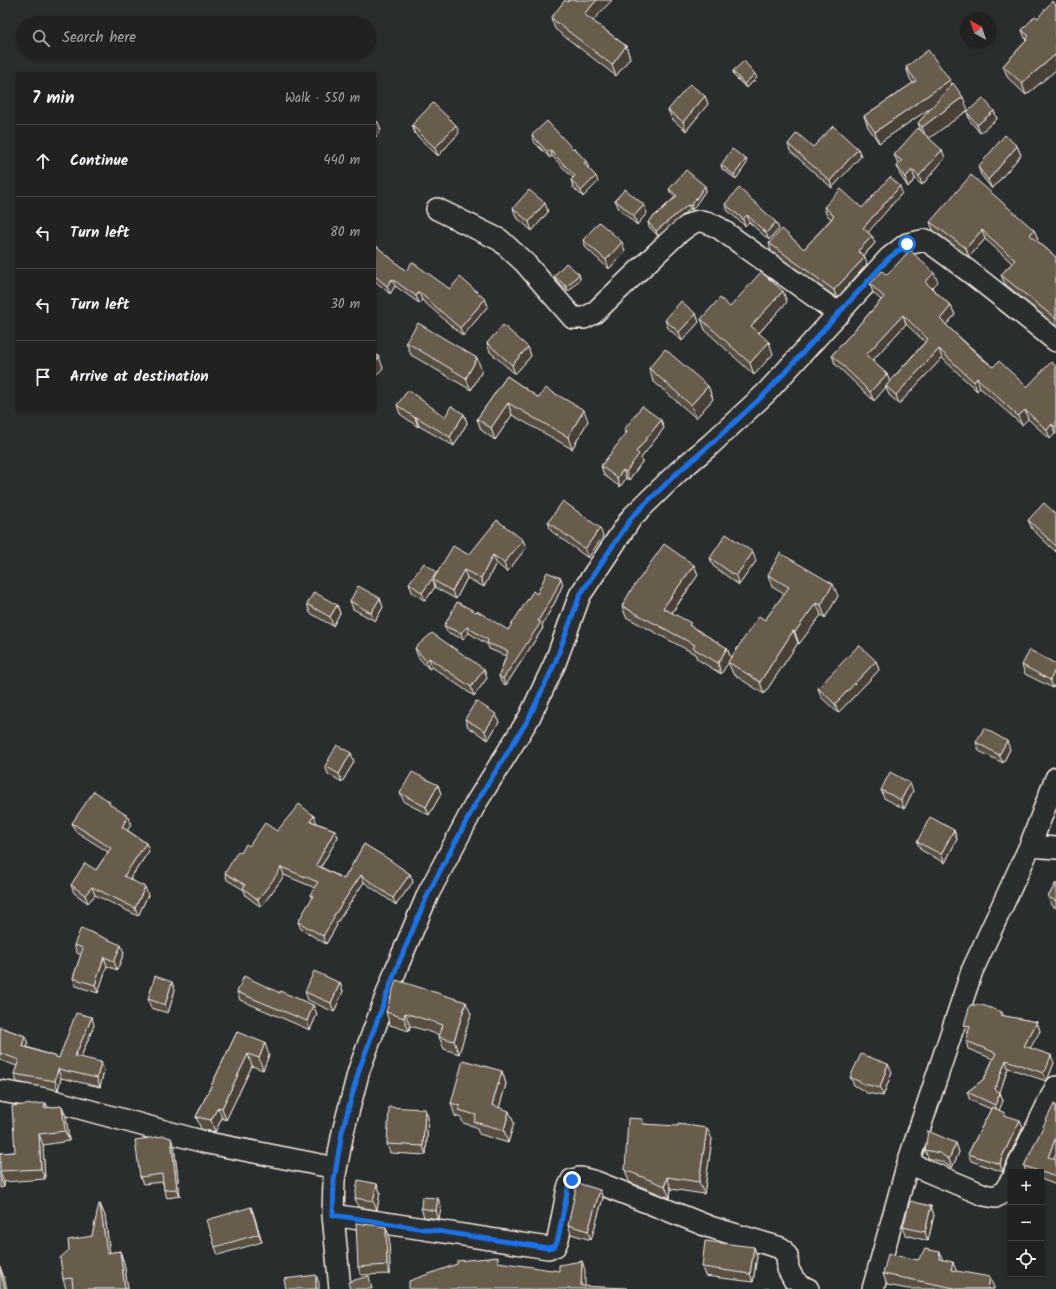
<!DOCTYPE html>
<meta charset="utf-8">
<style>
:root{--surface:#202222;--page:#2d2f2f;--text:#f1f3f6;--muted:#a2a4a5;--line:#3d3f40}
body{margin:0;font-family:Kalam,sans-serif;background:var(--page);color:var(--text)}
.controls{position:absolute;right:12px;bottom:12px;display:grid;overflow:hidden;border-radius:0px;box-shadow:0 1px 3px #0004}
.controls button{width:36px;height:36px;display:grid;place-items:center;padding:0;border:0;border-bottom:1px solid var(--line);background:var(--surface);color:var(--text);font:20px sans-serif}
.compass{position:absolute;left:960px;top:12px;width:36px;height:36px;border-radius:50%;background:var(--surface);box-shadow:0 1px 3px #0004;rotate:320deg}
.stop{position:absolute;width:12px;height:12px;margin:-9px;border:3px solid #1a73e8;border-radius:50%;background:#fff}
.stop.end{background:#1a73e8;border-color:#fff;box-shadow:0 1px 4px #0008}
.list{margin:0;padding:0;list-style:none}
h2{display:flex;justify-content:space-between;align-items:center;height:52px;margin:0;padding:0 16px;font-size:17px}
h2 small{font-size:13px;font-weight:400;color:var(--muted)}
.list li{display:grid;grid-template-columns:26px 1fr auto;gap:12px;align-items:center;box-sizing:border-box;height:72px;padding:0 16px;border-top:1px solid var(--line)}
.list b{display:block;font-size:15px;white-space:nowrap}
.list em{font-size:13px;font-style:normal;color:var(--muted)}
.icon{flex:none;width:22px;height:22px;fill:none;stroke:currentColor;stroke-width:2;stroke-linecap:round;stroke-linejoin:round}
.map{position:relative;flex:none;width:1056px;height:1289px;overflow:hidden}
.search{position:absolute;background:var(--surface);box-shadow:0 1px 3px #0004;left:16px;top:16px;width:360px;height:44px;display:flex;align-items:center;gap:10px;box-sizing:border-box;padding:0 14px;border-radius:22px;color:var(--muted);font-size:15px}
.panel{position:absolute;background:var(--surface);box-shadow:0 1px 3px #0004;left:16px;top:72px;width:360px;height:340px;border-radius:0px}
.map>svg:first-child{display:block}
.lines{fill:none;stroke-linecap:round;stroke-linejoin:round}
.street-casing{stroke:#f4f1e8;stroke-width:24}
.street{stroke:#2a2d2e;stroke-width:21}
.wall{fill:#594f43;stroke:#f4f1e8;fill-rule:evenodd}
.shaded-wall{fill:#484037;stroke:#f4f1e8}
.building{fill:#675c4e;stroke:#f4f1e8}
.route{stroke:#1a73e8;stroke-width:5}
</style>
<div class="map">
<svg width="1056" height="1289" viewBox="0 0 1056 1289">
<rect width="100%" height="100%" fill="#2a2d2e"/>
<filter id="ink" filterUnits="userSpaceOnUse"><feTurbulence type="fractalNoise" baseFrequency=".025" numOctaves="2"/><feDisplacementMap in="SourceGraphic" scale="8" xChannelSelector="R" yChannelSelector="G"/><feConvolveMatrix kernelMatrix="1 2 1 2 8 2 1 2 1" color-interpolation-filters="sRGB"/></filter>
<g filter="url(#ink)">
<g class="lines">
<g class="street-casing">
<path id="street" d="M437 209 500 240 525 263 573 318H584L594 313 677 234C697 219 697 217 719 228L839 314
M1030 846 1056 848
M0 1091 43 1098 208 1143 336 1168
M908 1163 984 1195 995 1197 1004 1192 1011 1181
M1015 1172 1056 1087
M333 1215 548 1248 555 1246 558 1239 568 1188 572 1180 580 1178 596 1182 710 1227 781 1248 787 1256 788 1269 794 1280 802 1287 808 1289
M340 1289 333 1215 334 1180 343 1132 359 1070 397 967 428 894 476 803 529 718 555 663 580 595 632 517 678 472 710 445 766 393 889 258 907 244 926 240C971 271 1013 306 1056 341
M873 1289 908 1163 972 971 1030 846 1056 778"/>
</g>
<use href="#street" class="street"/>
</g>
<path class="wall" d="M1056 5V70L1026 95 1008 78 1003 66 1026 41 1022 30 1038 18Z
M551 18 593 21 626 46 630 58 616 76 555 29Z
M906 67 950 80 952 85 968 110 929 138 945 158 922 185 915 179 908 187 900 175 897 166 899 164 898 163 894 155 921 131 918 123 932 107 879 143 868 127 864 116 913 83 910 79Z
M733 71 757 78 746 88 734 76Z
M705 96 708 104 686 131 672 119 668 110Z
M994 111 997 119 980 133 970 121 967 112Z
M412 125 459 133 438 156 415 134Z
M532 135 573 149 586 161 588 168 598 182 583 197 573 187 571 180 573 178 552 156 550 158 534 142Z
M788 144 813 147 858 149 861 156 832 188 790 151Z
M1017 146 1021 155 992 189 981 175 978 167Z
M746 159 747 163 736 179 722 169 721 165Z
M705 186 706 190 692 210 690 209 658 236 649 227 648 222 675 197 671 194 669 189Z
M902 193 868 232 872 236 875 243 864 256 867 264 837 298 771 251 769 243 804 249 831 219 826 214 824 207 862 208Z
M615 200 647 213 637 225 619 209Z
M725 204 776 222 779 229 769 240 749 222 745 226 728 211Z
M513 208 548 212 532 231 516 217Z
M930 222 1034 230 1038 239 1036 240 1056 257V326L1005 284 1001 275 1012 263 985 239 969 257 933 230Z
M583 240 625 251 609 269 586 248Z
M375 245 406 271 450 289 485 299 488 306 463 336 422 300 419 303 395 286 390 294 375 281Z
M579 274 580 279 568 292 556 280 554 276Z
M887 275 938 282 932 288 951 306 955 315 946 325 993 367 1027 387 1056 366V434H1055L1050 439 1028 419 1022 425 980 388 977 391 942 358 899 404 889 395 886 387 874 401 835 364 832 355 881 300 873 293 870 284ZM906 324 925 342 889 382 887 374 872 361Z
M787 302 759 333 773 354 754 375 705 330 701 319 730 307Z
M696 314 699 322 682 341 668 328 665 320Z
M406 342 482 371 471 390 411 355Z
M487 343 528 347 531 356 515 374 490 352Z
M649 368 708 386 713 399 696 418 653 381Z
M507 376 539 398 588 421 572 449 512 415 495 440 481 430 477 419Z
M397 405 445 417 464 414 467 423 454 446 419 426 418 427 400 414Z
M661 420 664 428 641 458 642 462 629 480 626 478 620 487 604 475 601 466 626 434 624 430Z
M1056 514V552L1032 529 1028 520Z
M548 522 603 536 588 558 551 531Z
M523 540 526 548 507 572 496 563 484 587 467 578 456 599 436 588 435 587 425 601 412 592 409 583 437 572 469 555Z
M753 552 756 561 739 585 713 566 710 558Z
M694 565 698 575 672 613 692 627 727 648 731 659 765 620 784 594 772 587 768 575 838 596 825 618 821 615 799 644 798 643 764 694 733 674 728 662 721 674 697 659 695 654 626 617 622 606Z
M563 584 555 602 542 625 543 628 506 685 501 682 499 676 506 656 489 649 488 645 469 633 463 639 447 632 444 626 508 630 537 594Z
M350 601 383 607 375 621 353 609Z
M307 604 337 605 340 613 333 626 310 613Z
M415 648 487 678 474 696 432 667 429 669 418 657Z
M876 661 879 670 838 713 821 697 818 688Z
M1056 664V683L1053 688 1025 674 1022 665Z
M496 714 499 722 488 740 468 727 465 719Z
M976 742 1010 749 1003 763 979 751Z
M351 753 354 762 342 782 328 774 325 766Z
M438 785 441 794 429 815 404 802 400 793Z
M881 790 913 791 904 809 884 798Z
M112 806 131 824 127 830 146 843 149 851 130 879 148 895 138 916 95 895 88 903 74 893 71 885 96 870 108 852 75 831 72 823Z
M316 823 335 830 338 837 321 867 344 879 364 844 410 874 413 882 396 905 364 882 336 924 337 925 326 944 301 929 298 922 312 899 310 895 315 888 284 875 281 880 261 907 246 896 244 890 227 880 225 873 241 853 249 846 277 831Z
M954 830 957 839 945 863 921 850 917 842Z
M1056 883V908L1051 905 1048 897Z
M74 945 124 953 117 970 107 966 98 993 76 986 73 978 81 955 77 953Z
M340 983 343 991 334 1012 308 1000 305 992Z
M175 990 168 1013 151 1008 148 999Z
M237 992 280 993 313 1005 317 1014 310 1030 240 1000Z
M386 1012 471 1014 459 1054 444 1049 439 1037 440 1035 410 1026 409 1031 390 1025Z
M1003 1016 1037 1022 1040 1031 1030 1048 1054 1063 1048 1078 1046 1081 1008 1068 1000 1092 1003 1101 999 1110 1006 1116 1023 1127 1004 1167 1003 1172 971 1161 968 1154 991 1109 970 1100 967 1092 984 1079 993 1059 968 1049 966 1041 968 1033H967L964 1025Z
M94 1025 81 1057 104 1070 100 1087 61 1078 58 1090 17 1082 14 1074 17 1066 0 1060V1027L25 1036 28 1044 27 1047 59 1058Z
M237 1032 269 1055 263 1070 252 1066 226 1120 222 1118 215 1132 201 1129 196 1117Z
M502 1071 506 1084 499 1108 514 1123 508 1143 479 1134 476 1127 463 1123 461 1118 455 1116 451 1103Z
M892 1072 883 1096 867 1093 854 1085 850 1077Z
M46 1103 48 1108 62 1106 66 1117 69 1141 43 1145 45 1179 4 1182V1187L0 1188V1153L15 1152Z
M1056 1105V1153L1054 1159H1056V1185L1041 1179V1172H1026L1024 1166Z
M428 1117 426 1155 390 1153 387 1144Z
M645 1124 712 1139 704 1194 671 1189 670 1198 629 1182 625 1170Z
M956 1143 959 1152 952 1168 943 1162 928 1158 925 1150Z
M174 1146 180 1196 167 1198 164 1190 163 1182 143 1184 140 1177Z
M377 1184 380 1192 377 1210 358 1207 355 1198Z
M603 1198 591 1240 571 1234 568 1225Z
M100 1204 105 1216 110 1253 120 1251 124 1263 128 1289H66L63 1279 92 1236Z
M251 1207 262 1242 218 1255 215 1247Z
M441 1207 439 1219 424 1217 421 1208Z
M934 1215 928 1241 906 1235 903 1227Z
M386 1227 389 1236 390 1274 361 1275 358 1267Z
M754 1247 757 1256 753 1282 705 1276 702 1267Z
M918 1260H943L956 1271 994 1288V1289H908L887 1285 883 1274Z"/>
<path class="shaded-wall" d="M597 0H612L588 26 584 14Z
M626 46 630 58 616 76 612 65Z
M1055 55 1056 59V70L1026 95 1022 83Z
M755 74 757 78 746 88 744 84Z
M950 80 954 92 879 143 875 132Z
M705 96 708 104 686 131 683 122Z
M963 97 968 110 927 140 922 127Z
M994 111 997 119 980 133 977 125Z
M378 122 381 130 375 138V125Z
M456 125 459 133 438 156 435 148Z
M1017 146 1021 155 992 189 988 180Z
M858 149 861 156 832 188 830 181Z
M550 150 552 156 550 158 547 152Z
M942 150 945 158 922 185 919 176Z
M746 159 747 163 736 179 734 175Z
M586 161 589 168 586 170 584 164Z
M912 170 915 179 908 187 905 178Z
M596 176 598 182 583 197 581 191Z
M705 186 706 190 692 210 691 206Z
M900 186 902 193 866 235 863 228Z
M545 203 548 212 532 231 529 222Z
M644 205 647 213 637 225 634 216Z
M688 205 690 209 658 236 656 231Z
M747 215 749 222 745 226 743 219Z
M776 222 779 229 769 240 766 233Z
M982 230 985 239 969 257 966 248Z
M1034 230 1038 239 1033 244 1030 235Z
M872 236 875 243 861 258 858 251Z
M622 242 625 251 609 269 606 260Z
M865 257 867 264 837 298 834 290Z
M934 273 938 282 929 291 925 282Z
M579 274 580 279 568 292 567 287Z
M392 279 395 286 390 294 387 286Z
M783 291 787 302 755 337 751 326Z
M419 292 422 300 419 303 416 296Z
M485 299 488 306 463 336 460 328Z
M951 306 955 315 943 328 940 319Z
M696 314 699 322 682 341 679 332Z
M903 315 906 324 869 364 866 355Z
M769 342 773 354 754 375 750 363Z
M528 347 531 356 515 374 512 365Z
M939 349 942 358 899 404 896 395Z
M379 357 383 368 375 377V362Z
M477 358 482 371 471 390 466 378Z
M887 374 890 383 886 386V387L874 401 870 392Z
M977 378 980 388 977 391 974 382Z
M708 386 713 399 696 418 691 405Z
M508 403 512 415 495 440 491 428Z
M584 410 588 421 572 449 568 437Z
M1025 410 1028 419 1022 425 1018 416Z
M464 414 467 423 454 446 450 437Z
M416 417 419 426 418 427 415 418Z
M661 420 664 428 641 458 642 462 629 480 626 472 636 452Z
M1052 424 1055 434 1050 439 1047 430Z
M623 470 626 478 620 487 617 478Z
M600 528 603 536 588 558 585 549Z
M523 540 526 548 507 572 504 563Z
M753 552 756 561 739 585 736 576Z
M493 555 496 563 484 587 481 578Z
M694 565 698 575 667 619 663 608Z
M464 570 467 578 456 599 452 591Z
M437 572 440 581 433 580 435 587 425 601 422 593Z
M561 578 563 584 555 602 542 625 543 628 506 685 503 679 538 621Z
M833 584 838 596 825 618 821 605Z
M380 598 383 607 375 621 371 613Z
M816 603 821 615 799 644 795 632Z
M337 605 340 613 333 626 330 617Z
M467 627 469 633 463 639 461 633Z
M793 631 798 643 764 694 760 682Z
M727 648 731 659 721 674 718 663Z
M429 658 432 667 429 669 426 661Z
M876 661 879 670 838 713 835 704Z
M1056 668V683L1053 688 1050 680Z
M484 669 487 678 474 696 471 687Z
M496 714 499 722 488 740 485 731Z
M1007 741 1010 749 1003 763 999 755Z
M351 753 354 762 342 782 339 774Z
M910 783 913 791 904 809 901 800Z
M438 785 441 794 429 815 426 807Z
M128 816 131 824 125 835 122 827Z
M314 816 317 823 310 821Z
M335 830 338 837 318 872 316 865Z
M954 830 957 839 945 863 941 854Z
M146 843 149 851 126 884 124 876Z
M281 867 284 875 281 880 261 907 258 900Z
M410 874 413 882 396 905 393 898Z
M361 875 364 882 336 924 337 925 326 944 323 936 333 917Z
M92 887 95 895 88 903 85 895Z
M145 887 148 895 138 916 135 908Z
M121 945 124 953 117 970 114 961Z
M104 957 107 966 98 993 95 985Z
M172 982 175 990 168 1013 165 1005Z
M340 983 343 991 334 1012 331 1003Z
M466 1002 471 1014 459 1054 454 1041Z
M313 1005 317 1014 310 1030 307 1021Z
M1002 1012 1005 1020 1000 1015Z
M405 1013 410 1026 409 1031 404 1018Z
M92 1017 94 1025 78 1064 75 1056Z
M1037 1022 1040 1031 1027 1054 1024 1046Z
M25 1036 28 1044 25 1054 22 1046Z
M265 1043 269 1055 263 1070 259 1058Z
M248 1054 252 1066 226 1120 222 1108Z
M1051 1055 1054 1063 1048 1078 1046 1081 1043 1073Z
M1006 1060 1008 1068 998 1097 995 1089Z
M101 1062 104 1070 100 1087 97 1078Z
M888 1064 892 1072 883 1096 880 1088Z
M58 1069 61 1078 58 1090 55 1081Z
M502 1071 506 1084 496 1118 492 1105Z
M1000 1093 1003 1101 998 1113 995 1105Z
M46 1103 50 1114 44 1108Z
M62 1106 66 1117 69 1141 65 1131Z
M218 1107 222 1118 215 1132 211 1120Z
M425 1109 428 1117 426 1155 423 1146Z
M509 1111 514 1123 508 1143 504 1130Z
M1020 1120 1023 1127 1004 1167 1003 1172 1000 1164 1001 1159Z
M707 1128 712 1139 704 1194 699 1182Z
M39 1134 43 1145 45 1179 41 1169Z
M1056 1137V1153L1051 1165 1048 1157Z
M171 1138 174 1146 180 1196 177 1189Z
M956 1143 959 1152 952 1168 949 1159Z
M0 1172 4 1182V1187L0 1177Z
M667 1177 671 1189 670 1198 665 1186Z
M377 1184 380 1192 377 1210 373 1201Z
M600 1190 603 1198 591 1240 588 1231Z
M438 1198 441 1207 439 1219 436 1211Z
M100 1204 105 1216 111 1265 107 1253Z
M931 1206 934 1215 928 1241 925 1232Z
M251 1207 254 1215 262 1242 259 1234Z
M386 1227 389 1236 390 1274 387 1265Z
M754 1247 757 1256 753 1282 750 1274Z
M120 1251 124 1263 128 1289H125Z
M940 1252 944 1264 939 1259Z
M582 1261 585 1270V1289L581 1286Z
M953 1262 957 1273 951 1270Z
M0 1267 4 1277 7 1289H5Z
M316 1275 319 1283V1289H316Z
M990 1277 994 1288V1289H988Z"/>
<path class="building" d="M565 0 568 2 569 0H597L584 14 626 46 612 65 551 18Z
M1052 1 1056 5V57L1055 55 1022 83 1003 66 1027 40 1026 39 1029 36 1022 30 1035 16 1038 18Z
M928 50 950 80 875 132 864 116 916 81 906 67Z
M744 61 755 74 744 84 733 71Z
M953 83 963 97 922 127 918 123Z
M690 84 705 96 683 122 668 110Z
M983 98 994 111 977 125 967 112Z
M433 103 456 125 435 148 412 125Z
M375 120 378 122 375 125Z
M547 121 573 149 574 148 586 161 584 164 596 176 581 191 571 180 575 176 550 150 547 152 532 135Z
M833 126 858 149 830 181 788 144 797 133 813 147Z
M918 128 942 150 919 176 912 170 905 178 897 166 902 161 894 155Z
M1005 135 1017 146 988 180 978 167Z
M732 149 746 159 734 175 721 165Z
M686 170 705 186 691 206 688 205 656 231 648 222 677 196 669 189Z
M971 175 1034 230 1030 235 1056 257V319L1001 275 1015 260 982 230 966 248 930 222Z
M890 177 900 186 863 228 872 236 858 251 865 257 834 290 769 243 782 229 804 249 834 216 824 207 841 189 862 208Z
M739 188 776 222 766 233 747 215 743 219 725 204Z
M625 189 644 205 634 216 615 200Z
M529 190 545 203 529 222 513 208Z
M599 222 622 242 606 260 583 240Z
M375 245 406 271 412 262 450 289 460 277 485 299 460 328 419 292 416 296 392 279 387 286 375 276Z
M910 250 934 273 925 282 951 306 940 319 980 357 993 367 999 361 1027 387 1051 362 1056 366V428L1052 424 1047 430 1025 410 1018 416 977 378 974 382 939 349 896 395 886 386 928 339 903 315 866 355 887 374 870 392 832 355 884 297 870 284 882 271 887 275Z
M566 263 579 274 567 287 554 276Z
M761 272 783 291 751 326 769 342 750 363 701 319 720 298 730 307Z
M681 301 696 314 679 332 665 320Z
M418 323 477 358 466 378 406 342Z
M503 325 528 347 512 365 487 343Z
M665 349 708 386 691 405 649 368Z
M375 353 379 357 375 362Z
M507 376 539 398 545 388 584 410 568 437 508 403 491 428 477 419Z
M408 390 445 417 451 406 464 414 450 437 416 417 415 418 397 405Z
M642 406 661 420 636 452 639 454 626 472 623 470 617 478 601 466 627 432 624 430Z
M563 501 600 528 585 549 548 522Z
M1044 503 1056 514V546L1028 520Z
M497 520 523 540 504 563 493 555 481 578 464 570 452 591 433 580 453 546 469 555Z
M726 534 753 552 736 576 710 558Z
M664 544 694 565 663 608 691 623 689 625 727 648 718 663 693 648 695 645 622 606 630 592Z
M780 553 833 584 821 605 816 603 795 632 793 631 760 682 728 662 759 616 765 620 789 587 768 575Z
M424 563 437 572 422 593 409 583Z
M547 572 561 578 553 596 538 621 541 622 503 679 499 676 508 651 487 643 488 640 467 627 461 633 444 626 457 602 476 612 477 611 508 630 533 591 537 594Z
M358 586 380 598 371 613 350 601Z
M314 592 337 605 330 617 307 604Z
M432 633 484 669 471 687 429 658 426 661 415 648Z
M859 645 876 661 835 704 818 688Z
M1030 650 1056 664V668L1050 680 1022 665Z
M476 701 496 714 485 731 465 719Z
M984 728 1007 741 999 755 976 742Z
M337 745 351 753 339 774 325 766Z
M412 772 438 785 426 807 400 793Z
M890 772 910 783 901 800 881 790Z
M94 791 110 802 109 804 128 816 122 827 146 843 124 876 145 887 135 908 92 887 85 895 71 885 85 863 96 870 111 848 72 823Z
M299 804 314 816 310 821 335 830 316 865 344 879 364 844 390 860 410 874 393 898 361 875 333 917 334 918 323 936 298 922 313 896 310 895 318 882 281 867 278 873 258 900 243 888 245 885 225 873 238 851 241 853 246 844 249 846 265 823 277 831Z
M930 817 954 830 941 854 917 842Z
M1056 883V901L1048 897Z
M81 928 121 945 114 961 104 957 95 985 73 978 83 948 74 945Z
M314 971 340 983 331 1003 305 992Z
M155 976 172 982 165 1005 148 999Z
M244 976 280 993V991L313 1005 307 1021 237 992Z
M396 980 466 1002 454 1041 439 1037 443 1025 405 1013 404 1018 386 1012Z
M970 1005H982L1002 1012 1000 1015 1037 1022 1024 1046 1051 1055 1046 1070 1043 1073 1006 1060 995 1089 1000 1093 995 1105 967 1092 984 1079 996 1053 966 1041 970 1026 964 1025Z
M76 1013 92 1017 75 1056 101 1062 97 1078 58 1069 55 1081 14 1074 19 1060 0 1053V1027L25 1036 22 1046 59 1058Z
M237 1032 265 1043 259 1058 248 1054 222 1108 218 1107 211 1120 196 1117Z
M861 1054 888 1064 880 1088 864 1084 850 1077Z
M463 1060 502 1071 492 1105 509 1111 504 1130 474 1122 476 1115 459 1110 460 1106 451 1103Z
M46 1103 44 1108 62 1106 65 1131 39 1134 41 1169 0 1171V1153L15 1152 12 1106Z
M1054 1104 1056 1105V1137L1048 1157 1056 1159V1177L1024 1166Z
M389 1107 425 1109 423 1146 387 1144Z
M992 1107 1005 1113 1004 1115 1020 1120 1001 1159 1000 1164 968 1154Z
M628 1118 643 1119V1124L678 1126V1124L707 1128 699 1182 667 1177 665 1186 625 1170Z
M928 1131 956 1143 949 1159 939 1153 925 1150Z
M164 1136 171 1138 177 1189 164 1190 162 1174 140 1177 135 1140Z
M358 1180 377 1184 373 1201 355 1198Z
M577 1183 600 1190 588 1231 568 1225Z
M422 1197 438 1198 436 1211 421 1208Z
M910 1201 931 1206 925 1232 903 1227Z
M99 1204H100L107 1253 120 1251 125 1289H73L72 1278 63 1279 60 1258 69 1250 68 1240 92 1236Z
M251 1207 259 1234 215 1247 207 1220Z
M356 1223 386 1227 387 1265 358 1267Z
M705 1241 754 1247 750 1274 702 1267Z
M925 1249 940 1252 939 1259 953 1262 951 1270 990 1277 988 1289H955V1288L883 1274 888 1254 918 1260Z
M498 1257V1262L559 1271V1265L582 1261 581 1286 627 1288V1289H409V1281L457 1264V1261Z
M0 1268 5 1289H0Z
M316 1275V1289H286L284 1279Z
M369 1276 372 1289H350L348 1282Z
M791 1288 792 1289H765Z"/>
</g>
<g class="lines" filter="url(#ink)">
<path class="route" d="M572 1180 568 1188 558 1239 555 1246 548 1248 333 1215 334 1180 342 1132 359 1070 397 967 428 894 476 803 529 718 555 663 580 595 632 517 678 472 710 445 766 393 889 258 907 244"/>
</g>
</svg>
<div class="controls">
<button>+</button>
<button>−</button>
<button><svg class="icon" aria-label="locate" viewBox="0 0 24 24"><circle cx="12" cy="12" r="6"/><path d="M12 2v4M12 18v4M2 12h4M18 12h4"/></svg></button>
</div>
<svg class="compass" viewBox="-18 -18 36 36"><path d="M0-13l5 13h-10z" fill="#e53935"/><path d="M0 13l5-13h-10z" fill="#a2a4a5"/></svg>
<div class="stop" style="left:907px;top:244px"></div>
<div class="stop end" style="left:572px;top:1180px"></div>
<div class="search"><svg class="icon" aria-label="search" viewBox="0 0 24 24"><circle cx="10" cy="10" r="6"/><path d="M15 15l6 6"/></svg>Search here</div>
<section class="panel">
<h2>7 min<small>Walk · 550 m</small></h2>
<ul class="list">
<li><svg class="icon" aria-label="ahead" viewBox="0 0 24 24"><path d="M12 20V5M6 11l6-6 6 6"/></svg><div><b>Continue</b></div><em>440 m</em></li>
<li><svg class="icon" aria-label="left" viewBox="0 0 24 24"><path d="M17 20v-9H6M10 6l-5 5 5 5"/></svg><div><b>Turn left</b></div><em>80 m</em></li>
<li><svg class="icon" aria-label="left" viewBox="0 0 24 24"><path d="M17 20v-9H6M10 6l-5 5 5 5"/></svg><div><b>Turn left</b></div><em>30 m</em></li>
<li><svg class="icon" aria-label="arrive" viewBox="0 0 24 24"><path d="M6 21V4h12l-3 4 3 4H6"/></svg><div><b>Arrive at destination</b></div></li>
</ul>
</section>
</div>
